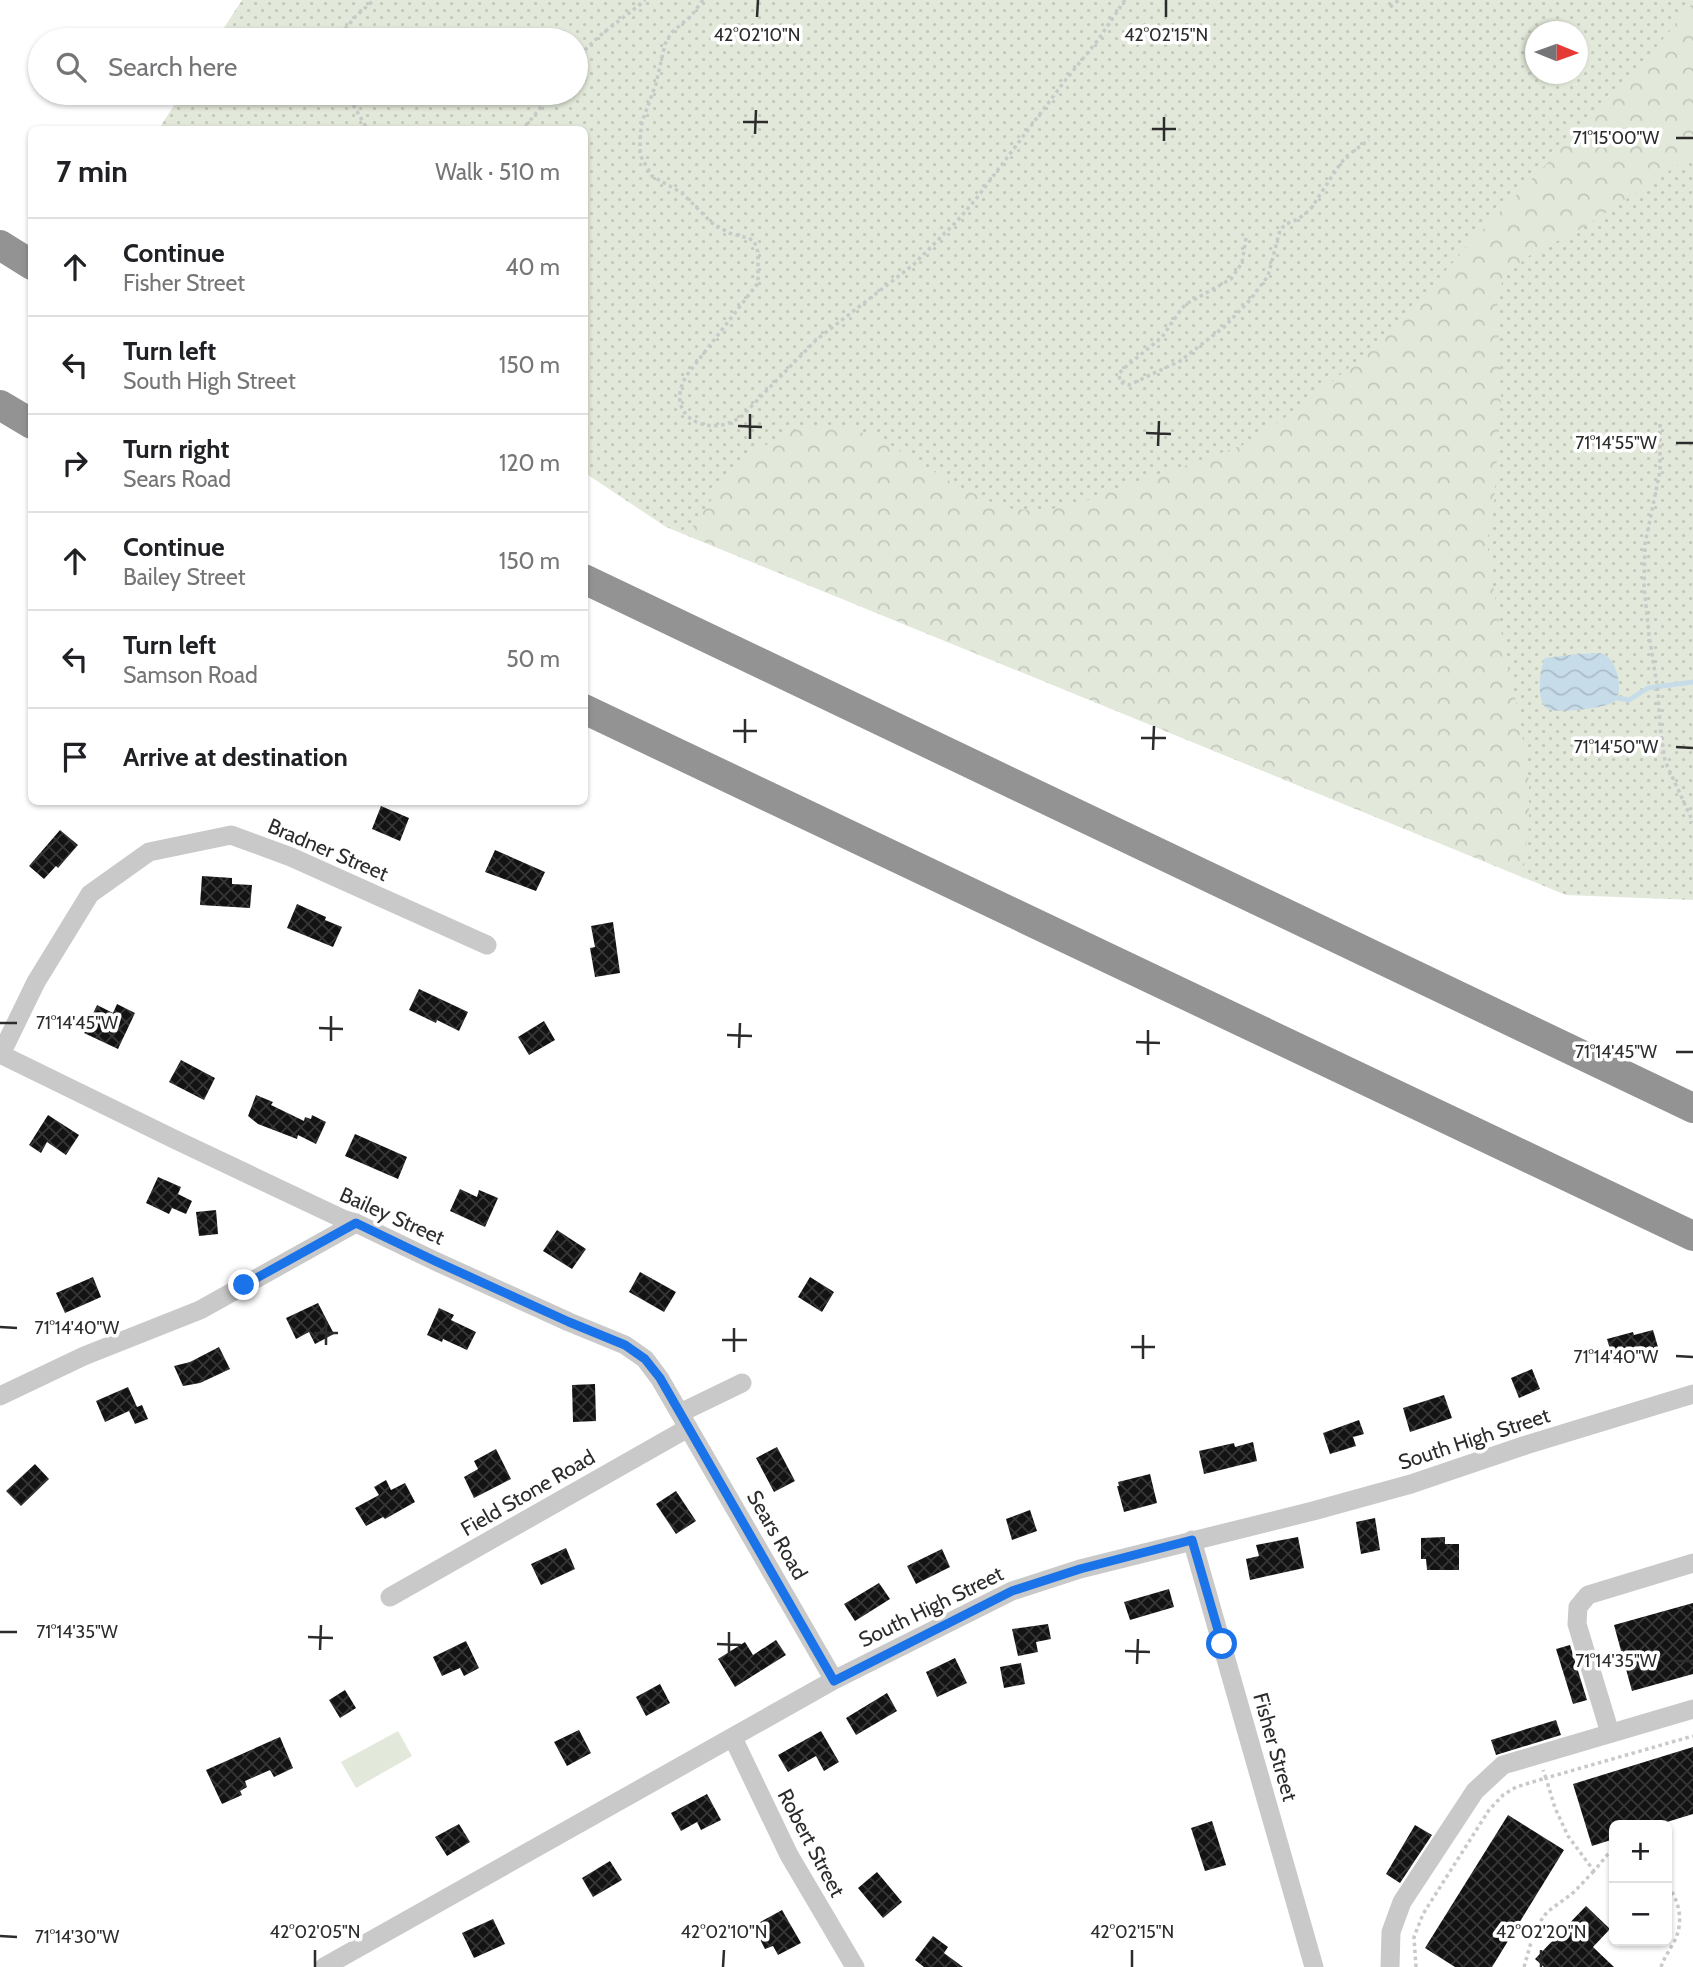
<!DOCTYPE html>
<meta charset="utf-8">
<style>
:root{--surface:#fff;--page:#f6f6f6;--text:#202124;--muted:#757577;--line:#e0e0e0}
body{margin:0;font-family:Cabin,sans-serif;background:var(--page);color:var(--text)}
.controls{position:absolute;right:21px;bottom:21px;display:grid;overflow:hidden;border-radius:10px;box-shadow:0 2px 5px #0004}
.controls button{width:63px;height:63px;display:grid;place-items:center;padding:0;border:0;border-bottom:2px solid var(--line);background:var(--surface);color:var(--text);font:35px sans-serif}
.compass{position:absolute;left:1525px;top:21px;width:63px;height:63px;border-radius:50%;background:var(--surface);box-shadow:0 2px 5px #0004;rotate:91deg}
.stop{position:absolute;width:21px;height:21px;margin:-16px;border:5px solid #1a73e8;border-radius:50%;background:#fff}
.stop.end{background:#1a73e8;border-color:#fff;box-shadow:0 2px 7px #0008}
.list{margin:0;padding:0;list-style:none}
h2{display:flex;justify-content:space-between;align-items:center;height:91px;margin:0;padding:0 28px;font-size:30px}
h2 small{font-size:23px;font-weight:400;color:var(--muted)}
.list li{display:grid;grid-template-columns:46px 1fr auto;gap:21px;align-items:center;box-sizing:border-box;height:98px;padding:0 28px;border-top:2px solid var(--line)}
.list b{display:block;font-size:26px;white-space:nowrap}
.list p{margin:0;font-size:23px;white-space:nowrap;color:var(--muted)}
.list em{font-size:23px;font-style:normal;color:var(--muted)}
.icon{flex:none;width:38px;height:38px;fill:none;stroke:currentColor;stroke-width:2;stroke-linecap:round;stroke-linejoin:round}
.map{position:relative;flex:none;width:1693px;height:1967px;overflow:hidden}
.search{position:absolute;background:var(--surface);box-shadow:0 2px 5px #0004;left:28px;top:28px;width:560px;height:77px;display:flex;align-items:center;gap:18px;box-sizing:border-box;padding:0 24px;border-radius:38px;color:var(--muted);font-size:26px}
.panel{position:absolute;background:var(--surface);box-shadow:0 2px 5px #0004;left:28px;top:126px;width:560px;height:679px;border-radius:10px}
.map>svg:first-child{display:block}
.grass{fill:url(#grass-dots);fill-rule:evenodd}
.forest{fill:url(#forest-crowns)}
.pitch{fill:#e3e9da}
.water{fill:url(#water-waves)}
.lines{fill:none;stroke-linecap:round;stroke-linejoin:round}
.stream{stroke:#c7dce9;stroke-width:5}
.building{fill:url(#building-cross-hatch)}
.path{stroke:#c9c9c9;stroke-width:3.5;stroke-dasharray:3.5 3.5;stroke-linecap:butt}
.minor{stroke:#c9c9c9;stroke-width:19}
.highway{stroke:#939393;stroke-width:30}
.route{stroke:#1a73e8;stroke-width:9}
.ticks{fill:none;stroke:#2c2c2c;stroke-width:2.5}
.labels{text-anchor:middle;stroke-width:7;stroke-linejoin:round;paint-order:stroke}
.street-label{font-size:21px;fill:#2c2c2c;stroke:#fff}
.ticks-label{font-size:18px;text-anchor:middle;fill:#2c2c2c;stroke:#fff;stroke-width:7;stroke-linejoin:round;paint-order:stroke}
</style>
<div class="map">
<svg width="1693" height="1967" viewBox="0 0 1693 1967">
<defs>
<pattern id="grass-dots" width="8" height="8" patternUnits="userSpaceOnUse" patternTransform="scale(1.75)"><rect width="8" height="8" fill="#e3e9da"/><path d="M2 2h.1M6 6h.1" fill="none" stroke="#c3c8bb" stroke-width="1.8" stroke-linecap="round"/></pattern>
<pattern id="forest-crowns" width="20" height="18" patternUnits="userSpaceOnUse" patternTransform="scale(1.75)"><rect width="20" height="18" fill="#e3e9da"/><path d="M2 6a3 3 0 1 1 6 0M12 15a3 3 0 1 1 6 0" fill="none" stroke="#c3c8bb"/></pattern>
<pattern id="water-waves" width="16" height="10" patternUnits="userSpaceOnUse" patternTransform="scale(1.75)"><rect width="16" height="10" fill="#c7dce9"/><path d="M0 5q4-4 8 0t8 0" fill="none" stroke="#abbdc8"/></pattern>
<pattern id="building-cross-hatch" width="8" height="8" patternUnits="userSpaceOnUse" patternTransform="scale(1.75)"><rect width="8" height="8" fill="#131313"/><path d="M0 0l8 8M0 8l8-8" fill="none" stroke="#363636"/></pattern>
</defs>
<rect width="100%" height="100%" fill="#fff"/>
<path class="grass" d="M242 0H1693V900L1566 895 666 527 585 473 584 130H158L182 93H576V40H216ZM1536 32H1578V74H1536Z"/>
<path class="forest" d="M1693 3V155L1586 226 1527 257 1503 279 1497 299 1501 396 1494 504 1488 536V557L1506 659 1519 714 1529 782V826L1521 876 687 535 721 486 752 454 785 433 809 426 838 425 878 438 958 486 1004 508 1040 511 1074 505 1243 445 1304 405 1387 336 1472 241 1638 69Z"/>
<path class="pitch" d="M398 1731 412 1756 356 1788 341 1762Z"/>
<path class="water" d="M1600 653C1610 656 1614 663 1617 673 1619 680 1621 693 1616 700 1611 708 1557 714 1548 709 1536 703 1539 669 1545 658L1578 654Z"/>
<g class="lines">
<path class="stream" d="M1617 698 1629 700 1648 688 1693 682"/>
</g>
<path class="building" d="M381 806 409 818 400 841 372 829Z
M60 830 78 845 58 868 56 866 44 879 29 866Z
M495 850 545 872 536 891 485 872Z
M202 876 232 878V884L252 885 250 908 200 905Z
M297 904 326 917 325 920 342 927 333 947 287 928Z
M613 922 620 973 595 977 590 948 595 947 591 926Z
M419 989 468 1012 459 1031 437 1020 436 1023 409 1010Z
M117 1004 135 1013 118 1049 84 1033 97 1005 113 1013Z
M544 1021 555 1040 529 1055 518 1037Z
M181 1060 215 1078 204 1100 169 1082Z
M256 1095 273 1102 271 1105 304 1121 305 1117 311 1119 312 1115 326 1122 316 1144 298 1135 297 1139 258 1124 248 1116Z
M48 1115 79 1135 66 1155 47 1142 41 1153 29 1145Z
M355 1134 407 1157 398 1179 345 1156Z
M158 1177 181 1187 178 1194 192 1201 186 1214 172 1208 169 1214 146 1203Z
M460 1189 477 1197 479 1190 498 1198 485 1227 450 1211Z
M216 1210 218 1234 199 1236 196 1212Z
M557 1230 586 1249 572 1269 543 1251Z
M640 1272 676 1292 664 1312 629 1292Z
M93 1277 101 1297 65 1313 56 1293Z
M810 1277 834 1292 822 1312 798 1297Z
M318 1303 334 1334 315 1344 309 1332 296 1339 286 1318Z
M439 1308 454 1315 451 1320 476 1332 467 1350 443 1339 442 1342 427 1335Z
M1653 1330 1660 1354 1640 1359 1639 1356 1614 1363 1607 1339 1633 1332 1634 1335Z
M219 1347 230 1369 200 1383 183 1386 174 1366 190 1362Z
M1532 1369 1540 1389 1519 1398 1511 1378Z
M595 1384 596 1421 573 1422 572 1385Z
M128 1387 137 1407 142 1405 148 1419 135 1424 129 1411 105 1422 96 1401Z
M1444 1395 1452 1418 1410 1432 1403 1408Z
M1359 1420 1364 1434 1353 1437 1356 1446 1330 1454 1323 1433Z
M1253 1442 1257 1461 1204 1474 1199 1451 1234 1443 1235 1447Z
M777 1447 795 1481 774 1492 756 1458Z
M496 1449 511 1479 474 1498 464 1477 478 1469 474 1461Z
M35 1464 49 1479 21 1506 6 1491Z
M1150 1474 1157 1503 1124 1512 1117 1486H1119L1118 1482Z
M386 1480 391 1490 405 1483 415 1502 385 1519 383 1517 366 1526 355 1508 379 1495 374 1487Z
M676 1491 696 1521 676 1534 656 1504Z
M1030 1510 1037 1531 1012 1540 1006 1519Z
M1375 1518 1380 1550 1361 1554 1356 1522Z
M1298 1537 1304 1568 1250 1580 1246 1559 1259 1556 1256 1545Z
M1445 1537V1544H1459V1570H1427L1426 1559H1421V1538Z
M566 1548 575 1569 541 1585 531 1564Z
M942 1549 950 1567 916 1584 907 1566Z
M879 1583 890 1599 855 1621 844 1604Z
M1169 1589 1174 1607 1130 1620 1124 1602Z
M1693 1603V1674L1632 1691 1614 1625Z
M1048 1624 1051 1639 1036 1642 1038 1652 1018 1656 1012 1629Z
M776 1640 786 1655 735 1687 718 1659 745 1642 753 1655Z
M466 1641 479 1668 464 1676 460 1668 442 1676 433 1657Z
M1570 1645 1587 1700 1573 1704 1556 1649Z
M955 1658 967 1683 937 1697 926 1672Z
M1021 1663 1025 1684 1004 1688 1000 1667Z
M660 1684 670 1703 646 1716 636 1697Z
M345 1690 356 1708 340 1718 329 1700Z
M887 1693 897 1711 856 1735 846 1718Z
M1556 1720 1561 1735 1496 1755 1491 1740Z
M579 1730 591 1753 567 1766 554 1742Z
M821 1731 839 1762 824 1771 816 1756 788 1772 778 1755Z
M280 1737 293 1768 274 1777 270 1770 245 1781 247 1787 240 1791 242 1795 222 1804 206 1770Z
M1693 1747V1814L1657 1825H1614V1839L1592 1846 1573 1784Z
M707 1794 721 1820 701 1830 697 1822 681 1831 671 1813Z
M1508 1815 1564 1850 1492 1967H1455L1425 1948Z
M1212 1821 1226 1865 1205 1871 1191 1828Z
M459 1824 470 1842 447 1856 435 1837Z
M1415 1825 1432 1835 1400 1883 1386 1874Z
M610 1861 622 1880 593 1897 582 1878Z
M877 1872 902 1902 883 1918 858 1888Z
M1586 1906 1610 1929 1593 1947 1614 1967H1544L1535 1959Z
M782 1910 801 1943 778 1955 773 1946 765 1949 753 1926Z
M493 1919 505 1944 474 1958 462 1933Z
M933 1936 948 1947 944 1953 963 1967H924L915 1960Z"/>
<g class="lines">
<path class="path" d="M703 0 691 16 671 33 665 44 656 84 642 122 640 138V155L652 176 682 193 712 223 729 233 748 238 754 241 758 252V283L687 375C661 417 711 440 742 416L816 340 913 265 957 221 976 199 1064 82 1098 40 1125 0
M1390 7 1399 0
M336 40 356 16 374 0
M576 61C595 35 620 22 645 0
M346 93 368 130
M520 130 529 122 552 93
M1246 238 1242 263 1231 279 1188 303 1182 308 1162 337 1122 370 1119 374 1120 382 1129 385 1180 361 1224 327 1250 300 1268 276 1280 230 1286 224 1298 219 1310 210 1340 164 1348 155 1369 140
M1660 424V471L1645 544 1644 586 1649 635 1658 692 1660 726 1665 761 1693 822
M1614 1850 1608 1854 1594 1871 1568 1836 1555 1808 1546 1778 1693 1736
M1416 1967 1414 1937 1423 1914 1489 1810 1503 1795 1516 1787 1546 1778 1543 1770
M1524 1967 1534 1932 1540 1922 1547 1912 1573 1893 1594 1871
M1661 1967C1664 1958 1669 1951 1674 1942 1684 1923 1680 1901 1667 1885"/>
<path class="minor" d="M0 1054 176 1140 345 1220 356 1223 435 1261 569 1322 625 1345 645 1359 660 1379 834 1680
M1 1054 36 982 90 894 149 852 231 835 291 857 487 945
M0 1396 84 1356 200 1310 356 1223
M680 1413 742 1383
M1192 1540 1314 1967
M390 1597 688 1428
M1610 1733 1577 1624 1578 1607 1588 1595 1693 1563
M733 1738 789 1855 855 1967
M324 1967 834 1680 1012 1591 1080 1569 1313 1511 1411 1484 1526 1445 1693 1394
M1390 1967 1391 1932 1402 1902 1475 1791 1503 1765 1693 1709"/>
<path class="highway" d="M0 245 32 265
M0 405 32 424
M584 579 1693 1108
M584 709 1693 1236"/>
</g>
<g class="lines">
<path class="route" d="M244 1285 356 1223 435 1261 569 1322 625 1345 645 1359 660 1378 834 1681 1012 1591 1080 1569 1192 1540 1222 1644"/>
</g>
<path class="ticks" d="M757 17 758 0M1166 17V0M743 122H768M1152 129H1176M755 134 756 110M1676 138H1693M1164 141V117M738 426 762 427M1146 433 1171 434M750 439V414M1676 443H1693M1158 446 1159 421M733 731H757M1141 738H1166M745 743V719M1676 747 1693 748M1153 750 1154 726M0 1023H17M319 1028 343 1029M727 1035 752 1036M331 1041V1016M1136 1042 1160 1043M739 1048 740 1023M1676 1052H1693M1148 1055V1030M0 1327 17 1328M314 1333H338M722 1340H747M326 1345V1321M1131 1347H1155M734 1352V1328M1676 1356 1693 1357M1143 1359V1335M0 1632H17M308 1637 333 1638M717 1644 741 1645M320 1650 321 1625M1125 1651 1150 1652M729 1657V1632M1676 1661H1693M1137 1664 1138 1639M0 1936 17 1937M315 1967V1950M723 1967 724 1950M1132 1967V1950M1541 1967V1950"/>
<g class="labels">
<g class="street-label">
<text transform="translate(328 850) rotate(23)" y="7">Bradner Street</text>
<text transform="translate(392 1216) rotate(24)" y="7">Bailey Street</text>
<text transform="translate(1474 1439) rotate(-18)" y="7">South High Street</text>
<text transform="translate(528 1493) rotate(-30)" y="7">Field Stone Road</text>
<text transform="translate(777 1535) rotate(60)" y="7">Sears Road</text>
<text transform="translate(931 1607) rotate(-26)" y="7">South High Street</text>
<text transform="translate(1275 1747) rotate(74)" y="7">Fisher Street</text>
<text transform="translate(811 1843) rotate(62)" y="7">Robert Street</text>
</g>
</g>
<g class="ticks-label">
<text x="757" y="41">42°02'10"N</text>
<text x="1166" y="41">42°02'15"N</text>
<text x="1616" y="144">71°15'00"W</text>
<text x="1616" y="449">71°14'55"W</text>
<text x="1616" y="753">71°14'50"W</text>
<text x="77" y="1029">71°14'45"W</text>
<text x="1616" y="1058">71°14'45"W</text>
<text x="77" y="1334">71°14'40"W</text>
<text x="1616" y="1363">71°14'40"W</text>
<text x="77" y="1638">71°14'35"W</text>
<text x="1616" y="1667">71°14'35"W</text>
<text x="315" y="1938">42°02'05"N</text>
<text x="724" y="1938">42°02'10"N</text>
<text x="1132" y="1938">42°02'15"N</text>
<text x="1541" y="1938">42°02'20"N</text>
<text x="77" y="1943">71°14'30"W</text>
</g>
</svg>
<div class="controls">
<button>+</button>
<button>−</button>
</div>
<svg class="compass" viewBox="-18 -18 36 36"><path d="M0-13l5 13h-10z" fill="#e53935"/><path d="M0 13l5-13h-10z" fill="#757577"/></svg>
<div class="stop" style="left:1222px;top:1644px"></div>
<div class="stop end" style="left:244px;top:1285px"></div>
<div class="search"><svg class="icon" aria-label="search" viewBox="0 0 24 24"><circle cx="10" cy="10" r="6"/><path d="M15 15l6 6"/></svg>Search here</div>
<section class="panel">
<h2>7 min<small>Walk · 510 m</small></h2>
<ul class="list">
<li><svg class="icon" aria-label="ahead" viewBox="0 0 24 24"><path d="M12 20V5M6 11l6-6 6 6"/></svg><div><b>Continue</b><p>Fisher Street</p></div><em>40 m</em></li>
<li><svg class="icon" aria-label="left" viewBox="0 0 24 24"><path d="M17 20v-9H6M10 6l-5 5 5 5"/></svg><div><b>Turn left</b><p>South High Street</p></div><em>150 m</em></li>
<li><svg class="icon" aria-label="right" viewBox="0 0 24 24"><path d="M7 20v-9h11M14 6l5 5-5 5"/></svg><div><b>Turn right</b><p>Sears Road</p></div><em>120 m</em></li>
<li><svg class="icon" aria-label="ahead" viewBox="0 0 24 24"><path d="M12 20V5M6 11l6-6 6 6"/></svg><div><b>Continue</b><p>Bailey Street</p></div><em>150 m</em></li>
<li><svg class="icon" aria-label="left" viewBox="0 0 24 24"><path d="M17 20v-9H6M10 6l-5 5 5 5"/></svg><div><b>Turn left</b><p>Samson Road</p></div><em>50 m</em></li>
<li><svg class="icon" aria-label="arrive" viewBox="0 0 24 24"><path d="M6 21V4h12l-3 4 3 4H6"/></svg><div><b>Arrive at destination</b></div></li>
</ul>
</section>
</div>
